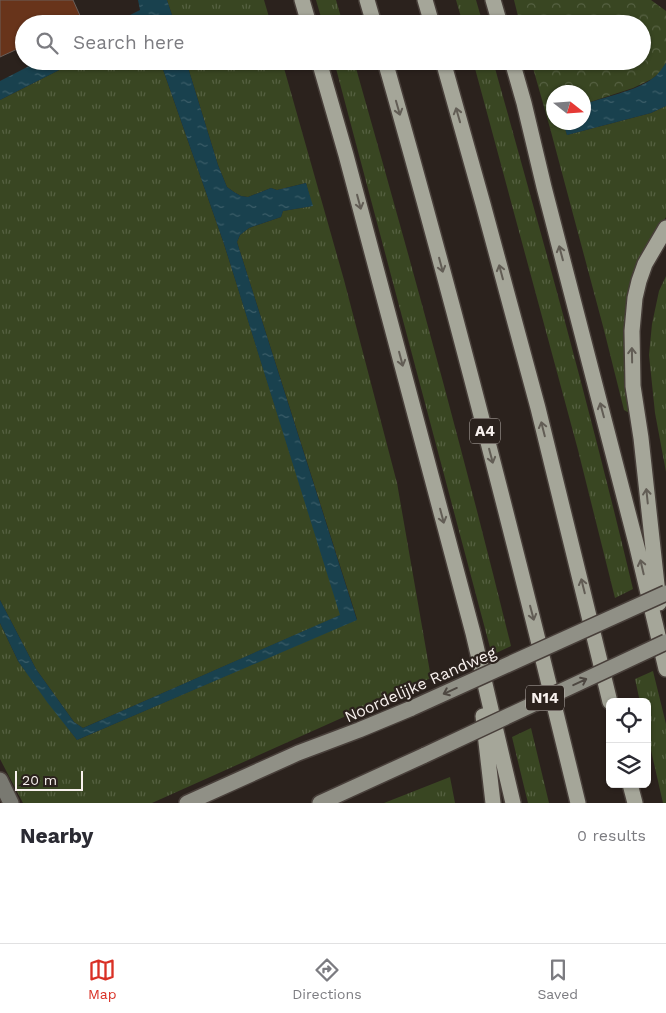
<!DOCTYPE html>
<style>
:root{--surface:#fff;--page:#f7f7f7;--text:#2b2b33;--muted:#7c7c81;--line:#e1e1e2;--accent:#d93025}
body{margin:0;font-family:"Work Sans",sans-serif;background:var(--page);color:var(--text)}
.controls{position:absolute;right:15px;bottom:15px;display:grid;overflow:hidden;border-radius:8px;box-shadow:0 1px 4px #0004}
.controls button{width:45px;height:45px;display:grid;place-items:center;padding:0;border:0;border-bottom:1px solid var(--line);background:var(--surface);color:var(--text);font:25px sans-serif}
.compass{position:absolute;left:546px;top:85px;width:45px;height:45px;border-radius:50%;background:var(--surface);box-shadow:0 1px 4px #0004;rotate:107deg}
.scale{position:absolute;left:15px;bottom:12px;width:68px;box-sizing:border-box;padding-left:5px;border:2px solid #f8f1ee;border-top:0;font-size:14px;line-height:18px;white-space:nowrap;color:#f8f1ee;-webkit-text-stroke:4px #2b221d;paint-order:stroke}
.list{margin:0;padding:0;list-style:none}
h2{display:flex;justify-content:space-between;align-items:center;height:65px;margin:0;padding:0 20px;font-size:21px}
h2 small{font-size:16px;font-weight:400;color:var(--muted)}
.icon{flex:none;width:28px;height:28px;fill:none;stroke:currentColor;stroke-width:2;stroke-linecap:round;stroke-linejoin:round}
.map{position:relative;flex:none;width:666px;height:803px;overflow:hidden}
.search{position:absolute;background:var(--surface);box-shadow:0 1px 4px #0004;left:15px;right:15px;top:15px;height:55px;display:flex;align-items:center;gap:12px;box-sizing:border-box;padding:0 18px;border-radius:28px;color:var(--muted);font-size:19px}
.sheet{height:140px;background:var(--surface)}
nav{display:flex;justify-content:space-around;align-items:center;box-sizing:border-box;height:70px;border-top:1px solid var(--line);background:var(--surface);font-size:14px;color:var(--muted)}
nav a{display:grid;justify-items:center;gap:2px}
nav .on{color:var(--accent)}
.map>svg:first-child{display:block}
.grass{fill:url(#grass-tufts)}
.forest{fill:url(#forest-crowns)}
.water{fill:url(#water-ripples)}
.building{fill:#68341b;stroke:#6a5f5a}
.lines{fill:none;stroke-linecap:round;stroke-linejoin:round}
.secondary-casing{stroke:#483f3a;stroke-width:18}
.primary-casing{stroke:#483f3a;stroke-width:18}
.highway-casing{stroke:#483f3a;stroke-width:18}
.secondary{stroke:#797971;stroke-width:15}
.primary{stroke:#909086;stroke-width:15}
.highway{stroke:#a5a699;stroke-width:15}
.primary-bridge-casing{stroke:#483f3a;stroke-width:18;stroke-linecap:butt}
.primary-bridge{stroke:#909086;stroke-width:15}
.oneway{stroke:#625d55}
.oneway2{stroke:#4e4842}
.labels{text-anchor:middle;stroke-width:4.5;stroke-linejoin:round;paint-order:stroke}
.shield{fill:#2b221d;stroke:#bab3af;stroke-width:1}
.shield-label{font-size:15px;font-weight:bold;fill:#f8f1ee}
.street-label{font-size:16px;fill:#f8f1ee;stroke:#2b221d}
</style>
<div class="map">
<svg width="666" height="803" viewBox="0 0 666 803">
<defs>
<pattern id="grass-tufts" width="24" height="20" patternUnits="userSpaceOnUse" patternTransform="scale(1.25)"><rect width="24" height="20" fill="#394622"/><path d="M3 7l-1-3M5 7V3M7 7l1-3M15 17l-1-3M17 17v-4M19 17l1-3" fill="none" stroke="#566142"/></pattern>
<pattern id="forest-crowns" width="20" height="18" patternUnits="userSpaceOnUse" patternTransform="scale(1.25)"><rect width="20" height="18" fill="#394622"/><path d="M2 6a3 3 0 1 1 6 0M12 15a3 3 0 1 1 6 0" fill="none" stroke="#566142"/></pattern>
<pattern id="water-ripples" width="26" height="14" patternUnits="userSpaceOnUse" patternTransform="scale(1.25)"><rect width="26" height="14" fill="#19414e"/><path d="M2 4q2-2 4 0t4 0M15 11q2-2 4 0t4 0" fill="none" stroke="#3b5d68"/></pattern>
</defs>
<rect width="100%" height="100%" fill="#2b221d"/>
<path class="grass" d="M167 0H264L271 24H175Z
M316 0H336L343 24H323Z
M456 0H476L483 24H463Z
M77 61H160L224 244 341 615 83 728 74 722 36 669 0 600V100Z
M186 61H282L344 280 397 483 431 678 152 803H23L0 759V623L18 661 77 740 357 619 237 242 240 235 249 228 281 217 283 211 312 206 306 183 277 190 271 188 248 197 241 196 234 192 227 187 218 165Z
M334 61H354C409 255 463 450 511 646L492 655Z
M473 61H493C542 236 591 412 633 589L615 598 578 450Z
M666 106V217L652 240 626 323 624 359 631 414 624 410 604 330 550 128 564 124 567 135 651 113Z
M666 276V472L655 413 649 355 652 324 659 291Z
M653 671 666 724V803H663L647 733V702H640L635 679Z
M531 728 549 803H528L512 737Z
M450 777 455 803H384Z"/>
<path class="forest" d="M514 0H651L666 11V63L661 71 652 79 633 88 584 104V92H554V122L563 123 564 124 550 128 531 61H642V24H520Z"/>
<path class="water" d="M138 0H167L175 24H112L140 10Z
M39 61H77L0 100V81Z
M160 61H186L218 165 227 187 234 192 241 196 248 197 271 188 277 190 306 183 313 206 283 211 281 217 249 228 240 235 237 242 357 620 77 740 47 702 18 661 0 623V600L36 669 74 722 83 728 340 615 224 244Z
M666 63V106L651 113 567 135 563 123 584 122V104C602 98 639 90 653 78 659 74 662 68 666 63Z"/>
<path class="building" d="M0 0H73L82 20 73 24H24V46L0 57Z"/>
<g class="lines">
<g class="secondary-casing">
<path id="secondary" d="M0 780 11 803"/>
</g>
<g class="primary-casing">
<path id="primary" d="M187 803 298 753 359 730 412 708
M320 803 425 755"/>
</g>
<g class="highway-casing">
<path id="highway" d="M302 0 309 24
M367 0 374 24
M425 0 432 24
M493 0 500 24
M319 61 346 155 473 633 513 803
M385 61C455 307 518 555 578 803
M443 61 483 204 538 408 610 702
M512 61 524 103 544 187 637 547 666 669
M659 603 641 438 633 386 632 331 635 298 639 281 645 264 666 228
M483 716 493 803
M630 784 635 803"/>
</g>
<use href="#secondary" class="secondary"/>
<use href="#primary" class="primary"/>
<use href="#highway" class="highway"/>
<g class="primary-bridge-casing">
<path id="primary-bridge" d="M412 708 666 593
M425 755 666 642"/>
</g>
<use href="#primary-bridge" class="primary-bridge"/>
</g>
<defs><path id="oneway-shaft" d="M-6 0H5M1.5-3L5.5 0L1.5 3" fill="none" stroke-width="1.6" stroke-linecap="round" stroke-linejoin="round" transform="scale(1.25)"/></defs>
<g class="oneway">
<use href="#oneway-shaft" transform="translate(398 108) rotate(74)"/>
<use href="#oneway-shaft" transform="translate(458 115) rotate(-106)"/>
<use href="#oneway-shaft" transform="translate(359 202) rotate(75)"/>
<use href="#oneway-shaft" transform="translate(561 253) rotate(-105)"/>
<use href="#oneway-shaft" transform="translate(441 265) rotate(75)"/>
<use href="#oneway-shaft" transform="translate(501 272) rotate(-105)"/>
<use href="#oneway-shaft" transform="translate(632 355) rotate(-91)"/>
<use href="#oneway-shaft" transform="translate(401 359) rotate(75)"/>
<use href="#oneway-shaft" transform="translate(602 410) rotate(-105)"/>
<use href="#oneway-shaft" transform="translate(543 429) rotate(-104)"/>
<use href="#oneway-shaft" transform="translate(491 456) rotate(75)"/>
<use href="#oneway-shaft" transform="translate(647 496) rotate(-96)"/>
<use href="#oneway-shaft" transform="translate(442 516) rotate(75)"/>
<use href="#oneway-shaft" transform="translate(642 567) rotate(-103)"/>
<use href="#oneway-shaft" transform="translate(583 586) rotate(-104)"/>
<use href="#oneway-shaft" transform="translate(532 613) rotate(75)"/>
</g>
<g class="oneway2">
<use href="#oneway-shaft" transform="translate(580 682) rotate(-25)"/>
<use href="#oneway-shaft" transform="translate(450 691) rotate(156)"/>
</g>
<g class="labels">
<g class="shield">
<rect x="470" y="418.5" width="30" height="25" rx="4"/>
<rect x="526" y="685.5" width="38" height="25" rx="4"/>
</g>
<g class="shield-label">
<text x="485" y="436">A4</text>
<text x="545" y="703">N14</text>
</g>
<g class="street-label">
<text transform="translate(420 684) rotate(-24)" y="6">Noordelijke Randweg</text>
</g>
</g>
</svg>
<div class="controls">
<button><svg class="icon" aria-label="locate" viewBox="0 0 24 24"><circle cx="12" cy="12" r="6"/><path d="M12 2v4M12 18v4M2 12h4M18 12h4"/></svg></button>
<button><svg class="icon" aria-label="layers" viewBox="0 0 24 24"><path d="M12 4l9 5-9 5-9-5zM3 14l9 5 9-5"/></svg></button>
</div>
<svg class="compass" viewBox="-18 -18 36 36"><path d="M0-13l5 13h-10z" fill="#e53935"/><path d="M0 13l5-13h-10z" fill="#7c7c81"/></svg>
<div class="scale">20 m</div>
<div class="search"><svg class="icon" aria-label="search" viewBox="0 0 24 24"><circle cx="10" cy="10" r="6"/><path d="M15 15l6 6"/></svg>Search here</div>
</div>
<section class="sheet">
<h2>Nearby<small>0 results</small></h2>
<ul class="list">
</ul>
</section>
<nav>
<a class="on"><svg class="icon" aria-label="map" viewBox="0 0 24 24"><path d="M3 6l6-2 6 2 6-2v14l-6 2-6-2-6 2zM9 4v14M15 6v14"/></svg>Map</a>
<a><svg class="icon" aria-label="directions" viewBox="0 0 24 24"><path d="M12 3l9 9-9 9-9-9zM9 14v-3h6M13 9l2 2-2 2"/></svg>Directions</a>
<a><svg class="icon" aria-label="saved" viewBox="0 0 24 24"><path d="M7 4h10v16l-5-4-5 4z"/></svg>Saved</a>
</nav>
